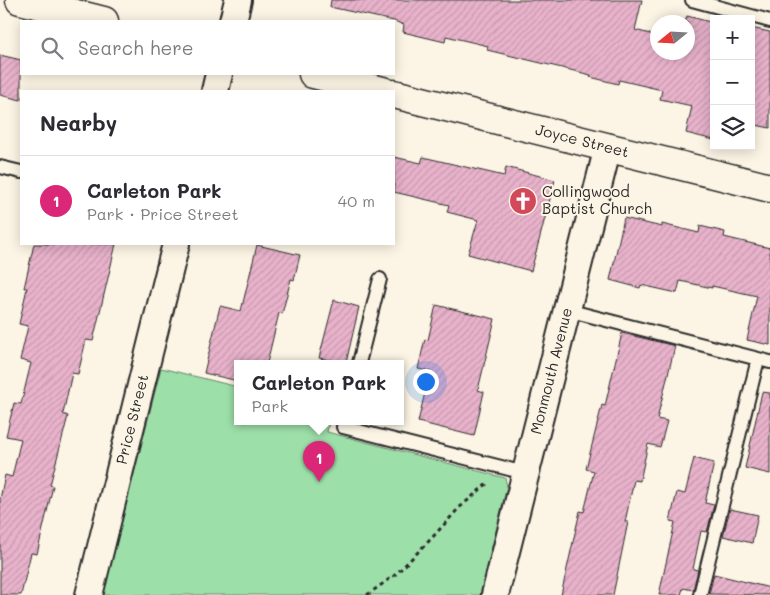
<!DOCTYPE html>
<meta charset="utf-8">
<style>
:root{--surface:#fff;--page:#f2f2f3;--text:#2b2b33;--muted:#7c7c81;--line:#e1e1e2;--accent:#db2777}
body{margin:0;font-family:Mali,sans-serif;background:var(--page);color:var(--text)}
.controls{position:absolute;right:15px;top:15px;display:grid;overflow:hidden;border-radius:0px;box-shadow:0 2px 12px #0003}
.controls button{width:45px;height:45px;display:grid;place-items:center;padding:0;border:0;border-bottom:1px solid var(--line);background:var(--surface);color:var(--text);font:25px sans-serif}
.compass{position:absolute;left:650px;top:15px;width:45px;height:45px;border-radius:50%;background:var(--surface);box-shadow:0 2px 12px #0003;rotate:252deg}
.you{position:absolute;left:425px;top:381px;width:18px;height:18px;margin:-12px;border:4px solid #fff;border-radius:50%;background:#1a73e8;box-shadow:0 0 0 8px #1a73e833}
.badge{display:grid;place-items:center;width:32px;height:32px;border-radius:50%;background:var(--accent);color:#fff;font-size:16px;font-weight:700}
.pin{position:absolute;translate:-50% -41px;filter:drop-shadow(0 1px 2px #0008)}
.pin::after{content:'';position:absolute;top:26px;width:18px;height:15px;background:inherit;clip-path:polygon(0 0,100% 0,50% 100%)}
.popup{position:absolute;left:234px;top:360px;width:170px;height:65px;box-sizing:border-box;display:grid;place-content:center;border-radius:0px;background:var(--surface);filter:drop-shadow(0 1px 4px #0005);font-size:16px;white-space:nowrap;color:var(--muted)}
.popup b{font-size:19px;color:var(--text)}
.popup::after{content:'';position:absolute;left:50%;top:100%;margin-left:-10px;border:10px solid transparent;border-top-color:var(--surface)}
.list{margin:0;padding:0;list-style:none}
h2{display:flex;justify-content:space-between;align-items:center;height:65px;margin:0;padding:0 20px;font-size:21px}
h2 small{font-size:16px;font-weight:400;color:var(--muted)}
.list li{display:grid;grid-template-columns:32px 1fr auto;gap:15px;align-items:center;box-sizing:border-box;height:90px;padding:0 20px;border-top:1px solid var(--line)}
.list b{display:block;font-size:19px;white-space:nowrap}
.list p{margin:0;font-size:16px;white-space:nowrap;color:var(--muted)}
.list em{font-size:16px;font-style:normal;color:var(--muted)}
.icon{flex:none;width:28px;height:28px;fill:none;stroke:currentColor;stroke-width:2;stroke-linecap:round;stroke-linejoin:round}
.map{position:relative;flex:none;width:770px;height:595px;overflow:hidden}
.search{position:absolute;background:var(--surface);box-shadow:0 2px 12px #0003;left:20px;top:20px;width:375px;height:55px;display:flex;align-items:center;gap:12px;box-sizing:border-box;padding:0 18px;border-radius:0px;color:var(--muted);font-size:19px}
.panel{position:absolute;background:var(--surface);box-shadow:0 2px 12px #0003;left:20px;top:90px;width:375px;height:155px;border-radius:0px}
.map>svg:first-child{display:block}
.green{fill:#9ddfa9;stroke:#64856a}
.building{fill:url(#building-hatch);stroke:#2b2b2b}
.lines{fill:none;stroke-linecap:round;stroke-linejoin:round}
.lane-casing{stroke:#2b2b2b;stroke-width:16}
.street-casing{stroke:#2b2b2b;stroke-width:30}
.secondary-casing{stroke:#2b2b2b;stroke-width:31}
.path{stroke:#2b2b2b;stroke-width:3;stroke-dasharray:4 4;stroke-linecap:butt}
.lane{stroke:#fcf5e5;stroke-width:12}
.street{stroke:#fcf5e5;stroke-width:26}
.secondary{stroke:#fcf5e5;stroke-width:28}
.labels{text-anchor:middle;stroke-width:4;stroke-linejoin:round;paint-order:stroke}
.street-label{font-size:15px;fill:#2b2b2b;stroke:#fcf5e5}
.poi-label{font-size:15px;fill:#2b2b2b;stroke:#fcf5e5;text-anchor:start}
</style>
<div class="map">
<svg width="770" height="595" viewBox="0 0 770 595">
<defs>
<pattern id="building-hatch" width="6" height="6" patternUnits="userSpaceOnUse" patternTransform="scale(1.25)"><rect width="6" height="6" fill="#e8b2cb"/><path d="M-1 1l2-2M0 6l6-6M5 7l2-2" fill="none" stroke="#c799ae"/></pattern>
</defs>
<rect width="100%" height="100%" fill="#fcf5e5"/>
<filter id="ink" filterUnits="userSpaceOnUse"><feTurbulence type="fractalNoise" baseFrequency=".02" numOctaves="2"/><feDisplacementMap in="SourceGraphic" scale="10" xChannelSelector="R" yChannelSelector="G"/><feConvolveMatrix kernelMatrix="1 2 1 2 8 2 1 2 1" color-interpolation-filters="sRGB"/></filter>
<g filter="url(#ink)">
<path class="green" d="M161 368 238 387V421H329L327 432 505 478 507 486 480 595H103Z"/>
<path class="building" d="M331 0H642L635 30 658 36V52H688V22H685L687 16 714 23V140L686 133 692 106 660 99 662 90 619 80 618 84 590 77 591 75 487 50 488 46 446 36 445 42 403 32 404 25 394 21 330 7Z
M751 28 770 32V128L751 124Z
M0 55 21 60V100L0 95Z
M394 157 421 163 423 157 504 176 506 167 555 180 531 271 468 254 478 220 447 212 449 205 394 192Z
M624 218 662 227V224L699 233 700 226 725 232 724 237 770 248V345L747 340 757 296 712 286V288L680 281 677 293 641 285 640 288 610 280Z
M34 244H116L93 341 86 340 78 374 72 373 63 414 68 416 50 485 53 486 37 554 31 553 21 595H0V499L5 475 12 477 21 439 6 436 14 403 21 404 31 363 20 360 28 326 19 324 27 288H24Z
M257 245 300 255 294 280 291 279 282 314 279 313 267 363H238V381L204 373 220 306 241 311Z
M334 300 359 307 346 363 319 358Z
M436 305 495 319 478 390 484 392 474 436 418 422 430 371 418 369 425 339 428 340Z
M622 333 675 346 657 419 667 421 660 447 648 444 640 481 634 480 625 522H628L613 595H561L580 511 584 512 594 471 586 469 602 405 605 406Z
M762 392 770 393V474L745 468Z
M694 458 714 463 705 503 714 505 707 532 701 531 693 569 698 570 693 590 683 588 681 595H659L675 522 670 521 677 492 685 494Z
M730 509 758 515 752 543 723 536Z
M714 574 770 588 769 595 709 594Z"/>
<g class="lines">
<g class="lane-casing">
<path id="lane" d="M692 0 770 21
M0 167 21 172
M567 310 770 362
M359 363 380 279
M345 421 343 427 525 473
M700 595 758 359"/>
</g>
<g class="street-casing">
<g id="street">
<path d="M233 21 238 0"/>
<path d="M215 91 219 74"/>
<path id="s1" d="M89 595 176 244"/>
<path id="s2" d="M495 595 608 147"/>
</g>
</g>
<g class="secondary-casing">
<g id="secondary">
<path d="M20 0 104 21"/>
<path d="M313 74 383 91"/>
<path id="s3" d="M394 94 770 188"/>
</g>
</g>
<path class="path" d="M367 595 395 575 431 539 459 508 489 482"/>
<use href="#lane" class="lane"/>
<use href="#street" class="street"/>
<use href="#secondary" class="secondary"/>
</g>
</g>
<defs>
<g id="church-disc" transform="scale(1.4375)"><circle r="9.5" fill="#d1495b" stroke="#fcf5e5"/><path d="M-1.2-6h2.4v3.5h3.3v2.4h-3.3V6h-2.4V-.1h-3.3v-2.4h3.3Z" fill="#fff"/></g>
</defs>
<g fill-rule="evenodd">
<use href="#church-disc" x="523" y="201"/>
</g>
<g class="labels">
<g class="street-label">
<text dy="5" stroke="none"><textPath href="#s3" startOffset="194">Joyce Street</textPath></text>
<text dy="5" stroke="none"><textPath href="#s2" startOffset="231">Monmouth Avenue</textPath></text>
<text dy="5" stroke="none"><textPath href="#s1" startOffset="181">Price Street</textPath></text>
</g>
<g class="poi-label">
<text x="542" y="197">Collingwood<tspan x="542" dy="17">Baptist Church</tspan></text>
</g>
</g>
</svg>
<div class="controls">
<button>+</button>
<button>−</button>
<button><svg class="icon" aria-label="layers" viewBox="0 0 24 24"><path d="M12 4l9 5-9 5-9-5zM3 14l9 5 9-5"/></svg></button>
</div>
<svg class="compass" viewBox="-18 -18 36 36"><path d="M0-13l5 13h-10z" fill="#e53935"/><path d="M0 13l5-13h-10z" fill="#7c7c81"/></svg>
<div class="you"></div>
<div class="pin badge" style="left:319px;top:482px">1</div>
<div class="popup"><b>Carleton Park</b>Park</div>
<div class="search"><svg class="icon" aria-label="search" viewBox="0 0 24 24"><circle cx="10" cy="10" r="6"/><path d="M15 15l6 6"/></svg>Search here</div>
<section class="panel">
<h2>Nearby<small></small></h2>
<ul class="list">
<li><span class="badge">1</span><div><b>Carleton Park</b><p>Park · Price Street</p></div><em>40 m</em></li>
</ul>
</section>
</div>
